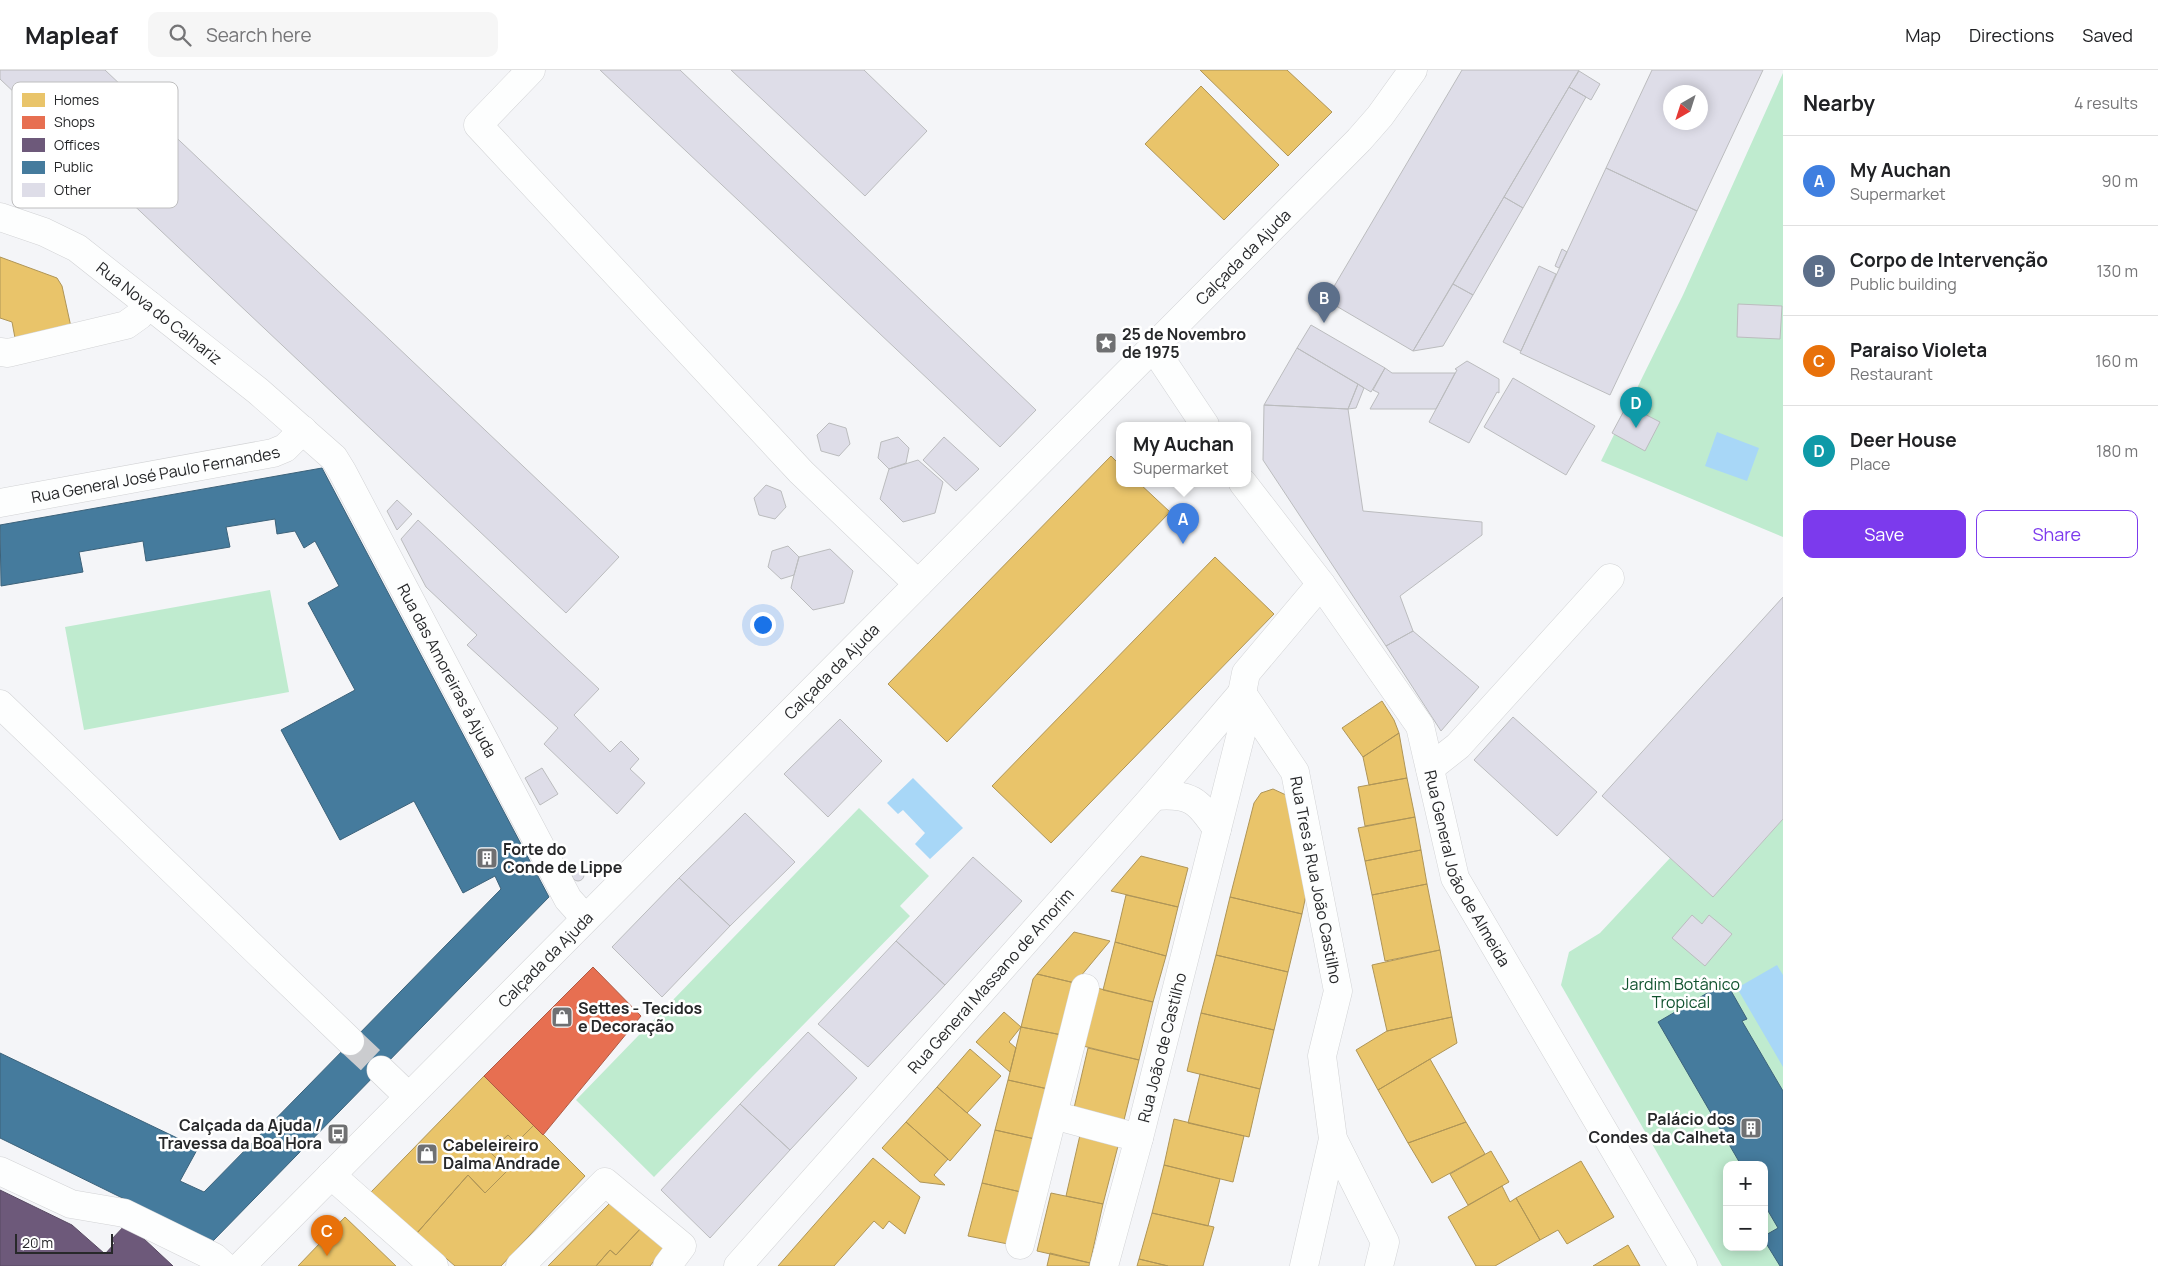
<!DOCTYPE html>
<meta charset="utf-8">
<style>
:root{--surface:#fff;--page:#f6f6f6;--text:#202124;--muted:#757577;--line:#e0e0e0;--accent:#7c3aed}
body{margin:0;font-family:Manrope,sans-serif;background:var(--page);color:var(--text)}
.controls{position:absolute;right:15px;bottom:15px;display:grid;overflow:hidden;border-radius:10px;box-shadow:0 2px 12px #0003}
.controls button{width:45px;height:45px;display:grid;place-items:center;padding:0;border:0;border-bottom:1px solid var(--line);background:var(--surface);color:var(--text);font:25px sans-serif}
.compass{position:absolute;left:1663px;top:15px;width:45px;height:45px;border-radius:50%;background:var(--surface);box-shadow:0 2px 12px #0003;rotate:219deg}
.scale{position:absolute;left:15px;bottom:12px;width:98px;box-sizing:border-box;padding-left:5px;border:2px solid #27282a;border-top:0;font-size:14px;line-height:18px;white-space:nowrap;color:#27282a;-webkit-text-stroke:4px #fff;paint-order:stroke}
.you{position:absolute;left:762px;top:554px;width:18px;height:18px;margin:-12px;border:4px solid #fff;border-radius:50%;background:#1a73e8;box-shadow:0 0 0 8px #1a73e833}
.badge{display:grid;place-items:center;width:32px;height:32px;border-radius:50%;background:var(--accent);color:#fff;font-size:16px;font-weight:700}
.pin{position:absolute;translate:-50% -41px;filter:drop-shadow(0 1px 2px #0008)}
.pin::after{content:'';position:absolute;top:26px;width:18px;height:15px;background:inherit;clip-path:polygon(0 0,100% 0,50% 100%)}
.popup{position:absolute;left:1116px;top:352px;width:135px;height:65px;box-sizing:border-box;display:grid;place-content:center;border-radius:10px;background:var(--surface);filter:drop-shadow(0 1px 4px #0005);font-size:16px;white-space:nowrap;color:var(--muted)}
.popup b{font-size:19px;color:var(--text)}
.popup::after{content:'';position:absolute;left:50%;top:100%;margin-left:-10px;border:10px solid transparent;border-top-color:var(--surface)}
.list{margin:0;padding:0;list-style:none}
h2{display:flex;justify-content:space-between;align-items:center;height:65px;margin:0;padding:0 20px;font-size:21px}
h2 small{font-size:16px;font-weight:400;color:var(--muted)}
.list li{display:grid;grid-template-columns:32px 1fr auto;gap:15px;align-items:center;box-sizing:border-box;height:90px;padding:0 20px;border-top:1px solid var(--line)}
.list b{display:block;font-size:19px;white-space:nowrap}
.list p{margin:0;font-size:16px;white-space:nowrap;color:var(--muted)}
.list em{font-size:16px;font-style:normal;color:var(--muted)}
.actions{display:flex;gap:10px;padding:15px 20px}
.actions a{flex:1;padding:11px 0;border:1px solid var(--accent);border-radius:10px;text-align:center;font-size:18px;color:var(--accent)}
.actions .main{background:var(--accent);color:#fff}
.icon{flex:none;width:28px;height:28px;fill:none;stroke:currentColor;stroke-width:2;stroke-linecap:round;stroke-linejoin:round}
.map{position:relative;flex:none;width:1783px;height:1196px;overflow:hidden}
header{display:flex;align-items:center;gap:30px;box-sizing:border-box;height:70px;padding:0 25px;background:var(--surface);border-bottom:1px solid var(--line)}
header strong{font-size:24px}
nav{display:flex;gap:28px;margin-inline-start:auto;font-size:18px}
.search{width:350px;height:45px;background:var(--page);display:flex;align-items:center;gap:12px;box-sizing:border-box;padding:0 18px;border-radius:10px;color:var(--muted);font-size:19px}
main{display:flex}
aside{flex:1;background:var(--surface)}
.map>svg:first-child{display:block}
.green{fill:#bfebcf;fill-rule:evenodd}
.water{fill:#a8d7f7}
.homes{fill:#e9c46a;stroke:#af9557}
.shops{fill:#e76f51;stroke:#ad5a45}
.offices{fill:#6d597a;stroke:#584a62}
.public{fill:#457b9d;stroke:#3c627a}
.building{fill:#dedde8;stroke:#bbbcbe;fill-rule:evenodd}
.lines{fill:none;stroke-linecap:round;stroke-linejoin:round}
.minor-tunnel{stroke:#cbcccf;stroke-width:28;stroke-dasharray:28 14;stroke-linecap:butt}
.minor-casing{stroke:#d2d3d5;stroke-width:29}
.minor{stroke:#fdfefe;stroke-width:28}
.labels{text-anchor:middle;stroke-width:5;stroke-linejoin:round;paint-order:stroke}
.street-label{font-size:16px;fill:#27282a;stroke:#fff}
.poi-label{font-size:16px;font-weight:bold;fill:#27282a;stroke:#fff;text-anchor:start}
.park-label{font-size:16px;fill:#10522e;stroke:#fff}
.key{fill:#fff;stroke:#bebebf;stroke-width:1}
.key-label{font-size:14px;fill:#27282a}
</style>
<header>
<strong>Mapleaf</strong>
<div class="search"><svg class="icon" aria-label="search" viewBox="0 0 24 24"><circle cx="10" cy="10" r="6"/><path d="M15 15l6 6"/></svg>Search here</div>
<nav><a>Map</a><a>Directions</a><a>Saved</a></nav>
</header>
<main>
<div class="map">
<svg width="1783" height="1196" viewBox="0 0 1783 1196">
<rect width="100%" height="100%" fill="#f4f5f8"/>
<path class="green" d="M1783 3V467L1601 391 1683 225Z
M270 520 289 622 84 660 65 557Z
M859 738 929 806 900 836 910 846 654 1107 576 1030Z
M1783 749V1196H1722L1561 915 1569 882 1600 863 1670 788 1713 827ZM1727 1095H1764V1177H1727Z"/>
<path class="water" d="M1717 362 1759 378 1747 411 1705 396Z
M913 708 963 758 930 789 915 774 925 763 903 740 898 744 887 733Z
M1777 895 1783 905V997L1737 918Z"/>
<path class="homes" d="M1200 0H1287L1332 42 1288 86Z
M1201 16 1279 95 1224 150 1145 74Z
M0 187 57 208 62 216 71 257 15 268 12 252 0 248Z
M1111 386 1119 394V413H1139L1170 442 947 672 888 614Z
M1215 487 1274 544 1051 773 992 716Z
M1382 631 1394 650 1399 663 1363 687 1342 658Z
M1399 663 1407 708 1369 715 1363 687Z
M1407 708 1415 747 1365 756 1358 717Z
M1273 719 1286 725 1290 733 1310 806 1302 844 1230 827 1254 733 1261 723Z
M1415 747 1421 780 1365 791 1358 758Z
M1421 780 1427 814 1372 825 1365 791Z
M1141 786 1188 798 1178 837 1111 821Z
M1427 814 1440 880 1385 891 1372 825Z
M1126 825 1178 837 1166 886 1115 872Z
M1230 827 1302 844 1288 902 1216 885Z
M1074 862 1110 871 1075 913 1037 904Z
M1115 872 1166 886 1153 932 1103 920Z
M1440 880 1452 947 1387 961 1372 895Z
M1216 885 1288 902 1274 960 1201 943Z
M1037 904 1075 913 1062 965 1021 957 1033 909Z
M1097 918 1153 932 1139 990 1083 976Z
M1004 942 1021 957 1009 972 1016 978 1010 1002 976 972Z
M1201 943 1274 960 1260 1019 1187 1001Z
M1452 947 1457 973 1378 1020 1356 980 1387 961Z
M1021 957 1062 965 1048 1019 1008 1010Z
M1088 978 1139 990 1124 1050 1074 1038Z
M970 979 1001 1006 967 1043 937 1017Z
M1430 989 1466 1052 1408 1073 1378 1020Z
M1200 1004 1260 1019 1249 1067 1188 1053Z
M484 1006 534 1055 516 1073 508 1065 490 1082 508 1100 485 1123 468 1105 417 1163 371 1122Z
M1008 1010 1048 1019 1035 1069 995 1060Z
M937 1017 981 1055 950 1091 906 1052Z
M1174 1049 1244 1066 1233 1112 1164 1095Z
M906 1052 948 1089 934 1105 945 1115 920 1112 882 1078Z
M1466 1052 1485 1084 1432 1113 1408 1073Z
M534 1055 585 1106 501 1196H455L417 1163 468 1105 485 1123 508 1100 490 1082 508 1065 516 1073Z
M995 1060 1035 1069 1021 1122 982 1113Z
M1080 1065 1118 1076 1103 1134 1066 1126Z
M1491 1081 1509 1112 1468 1135 1450 1104Z
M873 1088 920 1127 905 1164 889 1151 883 1159 874 1151 834 1196H778Z
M1581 1091 1614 1147 1567 1174 1558 1160 1540 1170 1516 1128Z
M1164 1095 1220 1109 1208 1156 1152 1143Z
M982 1113 1021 1122 1008 1174 968 1166Z
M1502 1116 1510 1132 1516 1128 1540 1170 1495 1196H1476L1448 1147Z
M1051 1123 1103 1134 1090 1193 1037 1181Z
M610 1133 641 1158 616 1185 610 1180 596 1196H548Z
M1152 1143 1214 1157 1203 1196H1168L1139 1189Z
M345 1147 396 1196H298Z
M641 1158 664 1178 650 1196H596L610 1180 616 1185Z
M1628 1175 1640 1196H1593Z
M1050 1183 1090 1193 1089 1196H1047Z
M1139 1189 1168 1196H1137Z"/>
<path class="shops" d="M593 897 641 946 543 1065 484 1006Z"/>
<path class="offices" d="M0 1120 72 1155 105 1184 115 1173 111 1170 127 1153 173 1196H0Z"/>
<path class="public" d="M322 398 549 827 212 1172 0 1068V983L198 1078 180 1111 204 1122 501 819 495 806 463 823 414 731 340 770 281 660 355 620 308 533 339 516 315 471 304 478 295 461 277 464 275 449 226 457 230 477 146 491 143 471 79 482 83 502 1 516 0 455Z
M1726 912 1747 949 1742 951 1783 1021V1196H1780L1764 1170V1166L1778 1158 1764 1134V1095H1741L1658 952Z"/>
<path class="building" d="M0 0H105L619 487 566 543 0 9Z
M600 0H680L1036 340 1000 377Z
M731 0H864L927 61 865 126Z
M1462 0H1579L1413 281 1326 230Z
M1652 0H1763L1697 141 1606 98ZM1670 22H1700V52H1670Z
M1579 1 1600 14 1591 30 1569 17Z
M1569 17 1586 27 1523 138 1504 127Z
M1606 98 1697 141 1610 325 1520 283Z
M1504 127 1523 138 1473 225 1453 214Z
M1562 179 1567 182 1559 198 1555 196Z
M1539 196 1556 204 1521 281 1503 272Z
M1453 214 1473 225 1443 276 1413 281Z
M1738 234 1782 236 1780 269 1737 267Z
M1311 255 1385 298 1371 322 1297 278Z
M1297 278 1358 314 1348 339 1264 335Z
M1467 291 1499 309V323L1497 322 1469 373 1429 352 1457 300 1455 299Z
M1385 298 1392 303H1455L1436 339H1370L1379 323 1373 320Z
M1513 308 1595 356 1566 405 1484 357Z
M1358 314 1364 318 1356 338 1348 339Z
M1264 335 1348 339 1363 441 1482 452V465L1400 526 1413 561 1386 576 1263 390Z
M1627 335 1660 352 1645 381 1612 363Z
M829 353 846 358 850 374 839 386 821 381 817 365Z
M898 367 909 378 906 393 889 399 878 388 881 372Z
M944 367 979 399 956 421 923 390Z
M918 390 943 412 935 443 903 452 880 429 889 399Z
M766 415 781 421 786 437 775 449 759 445 754 428Z
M397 430 412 444 397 460 387 441Z
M418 450 599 619 574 645 610 682 621 671 639 689 630 699 645 713 617 744 544 674 558 658 467 575 477 565 426 517 401 469Z
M788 476 799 487 794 505 781 509 768 497 772 481Z
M830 479 853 501 844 533 813 540 791 518 794 505 799 487Z
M1783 527V749L1713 827 1602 726Z
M1413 561 1479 617 1441 661 1386 576Z
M1513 647 1597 722 1557 766 1474 690Z
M840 649 882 691 828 747 784 704Z
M542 698 558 724 540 735 525 708Z
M745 743 795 792 730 856 679 808Z
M973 787 1022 831 945 915 896 871Z
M572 805a6 6 0 1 1 12 0a6 6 0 1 1-12 0Z
M679 808 730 856 662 927 612 877Z
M1692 845 1702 854 1709 845 1732 864 1705 896 1672 868Z
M896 871 945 915 868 997 818 954Z
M808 962 857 1008 790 1080 740 1034Z
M740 1034 790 1080 710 1168 661 1120Z"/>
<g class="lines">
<path class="minor-tunnel" d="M350 971 381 1000"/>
<g class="minor-casing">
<g id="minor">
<path d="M531 0 478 55 801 402 918 514"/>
<path id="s1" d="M0 147 44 162 77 178 258 321 334 388 342 401 568 829 585 848"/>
<path d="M1153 277 1205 355"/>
<path d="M0 282 8 283 126 255 140 245 149 235"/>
<path id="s2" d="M1243 413 1321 514 1420 656 1455 808 1683 1196"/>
<path id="s3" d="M0 433 273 383 285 378 303 360"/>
<path id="s4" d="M1242 623 1295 702 1338 921 1322 986 1333 1069 1385 1172 1379 1196"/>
<path d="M0 634 350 971"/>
<path d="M1430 698 1458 676 1610 508"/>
<path d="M1154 726C1190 723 1198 730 1217 759"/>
<path d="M381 1000 408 1026"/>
<path d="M1053 1045 1139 1068"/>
<path d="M0 1101 71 1134 124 1143 214 1187 224 1196"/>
<path d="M331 1105 434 1196"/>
<path d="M1020 1175 1085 918"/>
<path id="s5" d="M241 1196 1359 70 1380 46 1413 0"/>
<path d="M520 1196 605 1112 682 1176 667 1196"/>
<path id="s6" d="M738 1196 1154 726 1242 623"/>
<path id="s7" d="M1104 1196 1139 1068 1243 656 1242 623 1246 603 1321 514"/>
<path d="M1304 1196 1333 1069"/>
</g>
</g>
<use href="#minor" class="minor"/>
</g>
<defs>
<g id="sight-square" transform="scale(1.125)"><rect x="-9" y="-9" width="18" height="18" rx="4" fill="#6f7072" stroke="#fff"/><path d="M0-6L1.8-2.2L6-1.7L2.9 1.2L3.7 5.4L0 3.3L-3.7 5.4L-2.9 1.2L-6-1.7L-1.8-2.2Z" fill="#fff"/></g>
<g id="building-square" transform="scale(1.125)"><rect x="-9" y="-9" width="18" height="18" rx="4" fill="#6f7072" stroke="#fff"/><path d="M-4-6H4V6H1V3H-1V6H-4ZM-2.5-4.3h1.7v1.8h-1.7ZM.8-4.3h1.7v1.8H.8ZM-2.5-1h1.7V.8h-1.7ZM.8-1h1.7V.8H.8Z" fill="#fff"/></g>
<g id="shop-square" transform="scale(1.125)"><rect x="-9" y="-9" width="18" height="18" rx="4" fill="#6f7072" stroke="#fff"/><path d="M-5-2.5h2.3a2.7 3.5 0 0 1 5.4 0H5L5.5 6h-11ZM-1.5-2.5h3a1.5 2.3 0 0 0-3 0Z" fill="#fff"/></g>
<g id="bus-square" transform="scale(1.125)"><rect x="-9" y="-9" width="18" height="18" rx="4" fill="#6f7072" stroke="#fff"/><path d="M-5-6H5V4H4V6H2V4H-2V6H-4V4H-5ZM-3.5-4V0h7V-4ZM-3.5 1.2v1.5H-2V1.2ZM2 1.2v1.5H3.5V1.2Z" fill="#fff"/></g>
</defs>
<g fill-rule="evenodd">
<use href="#sight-square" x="1106" y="273"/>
<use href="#building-square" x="487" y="788"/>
<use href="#shop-square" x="562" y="947"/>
<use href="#building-square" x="1751" y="1058"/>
<use href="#bus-square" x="338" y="1064"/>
<use href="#shop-square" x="427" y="1084"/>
</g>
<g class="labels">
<g class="street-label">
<text dy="6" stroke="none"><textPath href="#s5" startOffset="1422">Calçada da Ajuda</textPath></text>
<text dy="6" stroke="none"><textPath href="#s1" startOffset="188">Rua Nova do Calhariz</textPath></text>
<text dy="6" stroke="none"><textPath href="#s3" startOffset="158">Rua General José Paulo Fernandes</textPath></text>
<text dy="6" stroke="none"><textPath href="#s1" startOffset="656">Rua das Amoreiras à Ajuda</textPath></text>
<text dy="6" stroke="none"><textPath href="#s5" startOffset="838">Calçada da Ajuda</textPath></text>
<text dy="6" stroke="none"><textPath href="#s2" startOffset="452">Rua General João de Almeida</textPath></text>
<text dy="6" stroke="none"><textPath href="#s4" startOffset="205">Rua Tres à Rua João Castilho</textPath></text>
<text dy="6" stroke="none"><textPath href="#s5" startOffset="432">Calçada da Ajuda</textPath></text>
<text dy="6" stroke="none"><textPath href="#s6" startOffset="381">Rua General Massano de Amorim</textPath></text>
<text dy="6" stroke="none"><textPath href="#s7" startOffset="226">Rua João de Castilho</textPath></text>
</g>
<g class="poi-label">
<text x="1122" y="270">25 de Novembro<tspan x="1122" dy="18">de 1975</tspan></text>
<text x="503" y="785">Forte do<tspan x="503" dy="18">Conde de Lippe</tspan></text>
<text x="578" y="944">Settes - Tecidos<tspan x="578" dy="18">e Decoração</tspan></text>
<text x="1735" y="1055" text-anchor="end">Palácio dos<tspan x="1735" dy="18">Condes da Calheta</tspan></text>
<text x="322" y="1061" text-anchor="end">Calçada da Ajuda /<tspan x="322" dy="18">Travessa da Boa Hora</tspan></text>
<text x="443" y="1081">Cabeleireiro<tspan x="443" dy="18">Dalma Andrade</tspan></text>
</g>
<g class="park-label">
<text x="1681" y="920">Jardim Botânico<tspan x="1681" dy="18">Tropical</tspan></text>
</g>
</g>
<rect x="12" y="12" width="166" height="126" rx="8" class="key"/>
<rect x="22" y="23" width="23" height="14" fill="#e9c46a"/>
<rect x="22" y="46" width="23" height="13" fill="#e76f51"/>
<rect x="22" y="68" width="23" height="14" fill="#6d597a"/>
<rect x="22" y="91" width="23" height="13" fill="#457b9d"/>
<rect x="22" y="113" width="23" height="14" fill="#dedde8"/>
<g class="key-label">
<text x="54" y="35">Homes</text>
<text x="54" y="57">Shops</text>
<text x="54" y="80">Offices</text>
<text x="54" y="102">Public</text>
<text x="54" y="125">Other</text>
</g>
</svg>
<div class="controls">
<button>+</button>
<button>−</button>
</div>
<svg class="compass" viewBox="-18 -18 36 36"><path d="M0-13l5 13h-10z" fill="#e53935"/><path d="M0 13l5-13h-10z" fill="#757577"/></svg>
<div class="scale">20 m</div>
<div class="you"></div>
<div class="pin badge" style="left:1183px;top:474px;background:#3f7fe0">A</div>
<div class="popup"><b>My Auchan</b>Supermarket</div>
<div class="pin badge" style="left:1324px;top:253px;background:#5c6f8a">B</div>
<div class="pin badge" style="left:327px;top:1186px;background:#e8710a">C</div>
<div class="pin badge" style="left:1636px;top:358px;background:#0f9aa8">D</div>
</div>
<aside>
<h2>Nearby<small>4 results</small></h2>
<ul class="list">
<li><span class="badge" style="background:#3f7fe0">A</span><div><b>My Auchan</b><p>Supermarket</p></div><em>90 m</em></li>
<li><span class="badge" style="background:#5c6f8a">B</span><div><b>Corpo de Intervenção</b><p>Public building</p></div><em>130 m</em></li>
<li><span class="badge" style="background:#e8710a">C</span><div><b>Paraiso Violeta</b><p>Restaurant</p></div><em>160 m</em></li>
<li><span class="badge" style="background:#0f9aa8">D</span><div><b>Deer House</b><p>Place</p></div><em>180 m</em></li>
</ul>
<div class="actions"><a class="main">Save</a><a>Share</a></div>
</aside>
</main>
